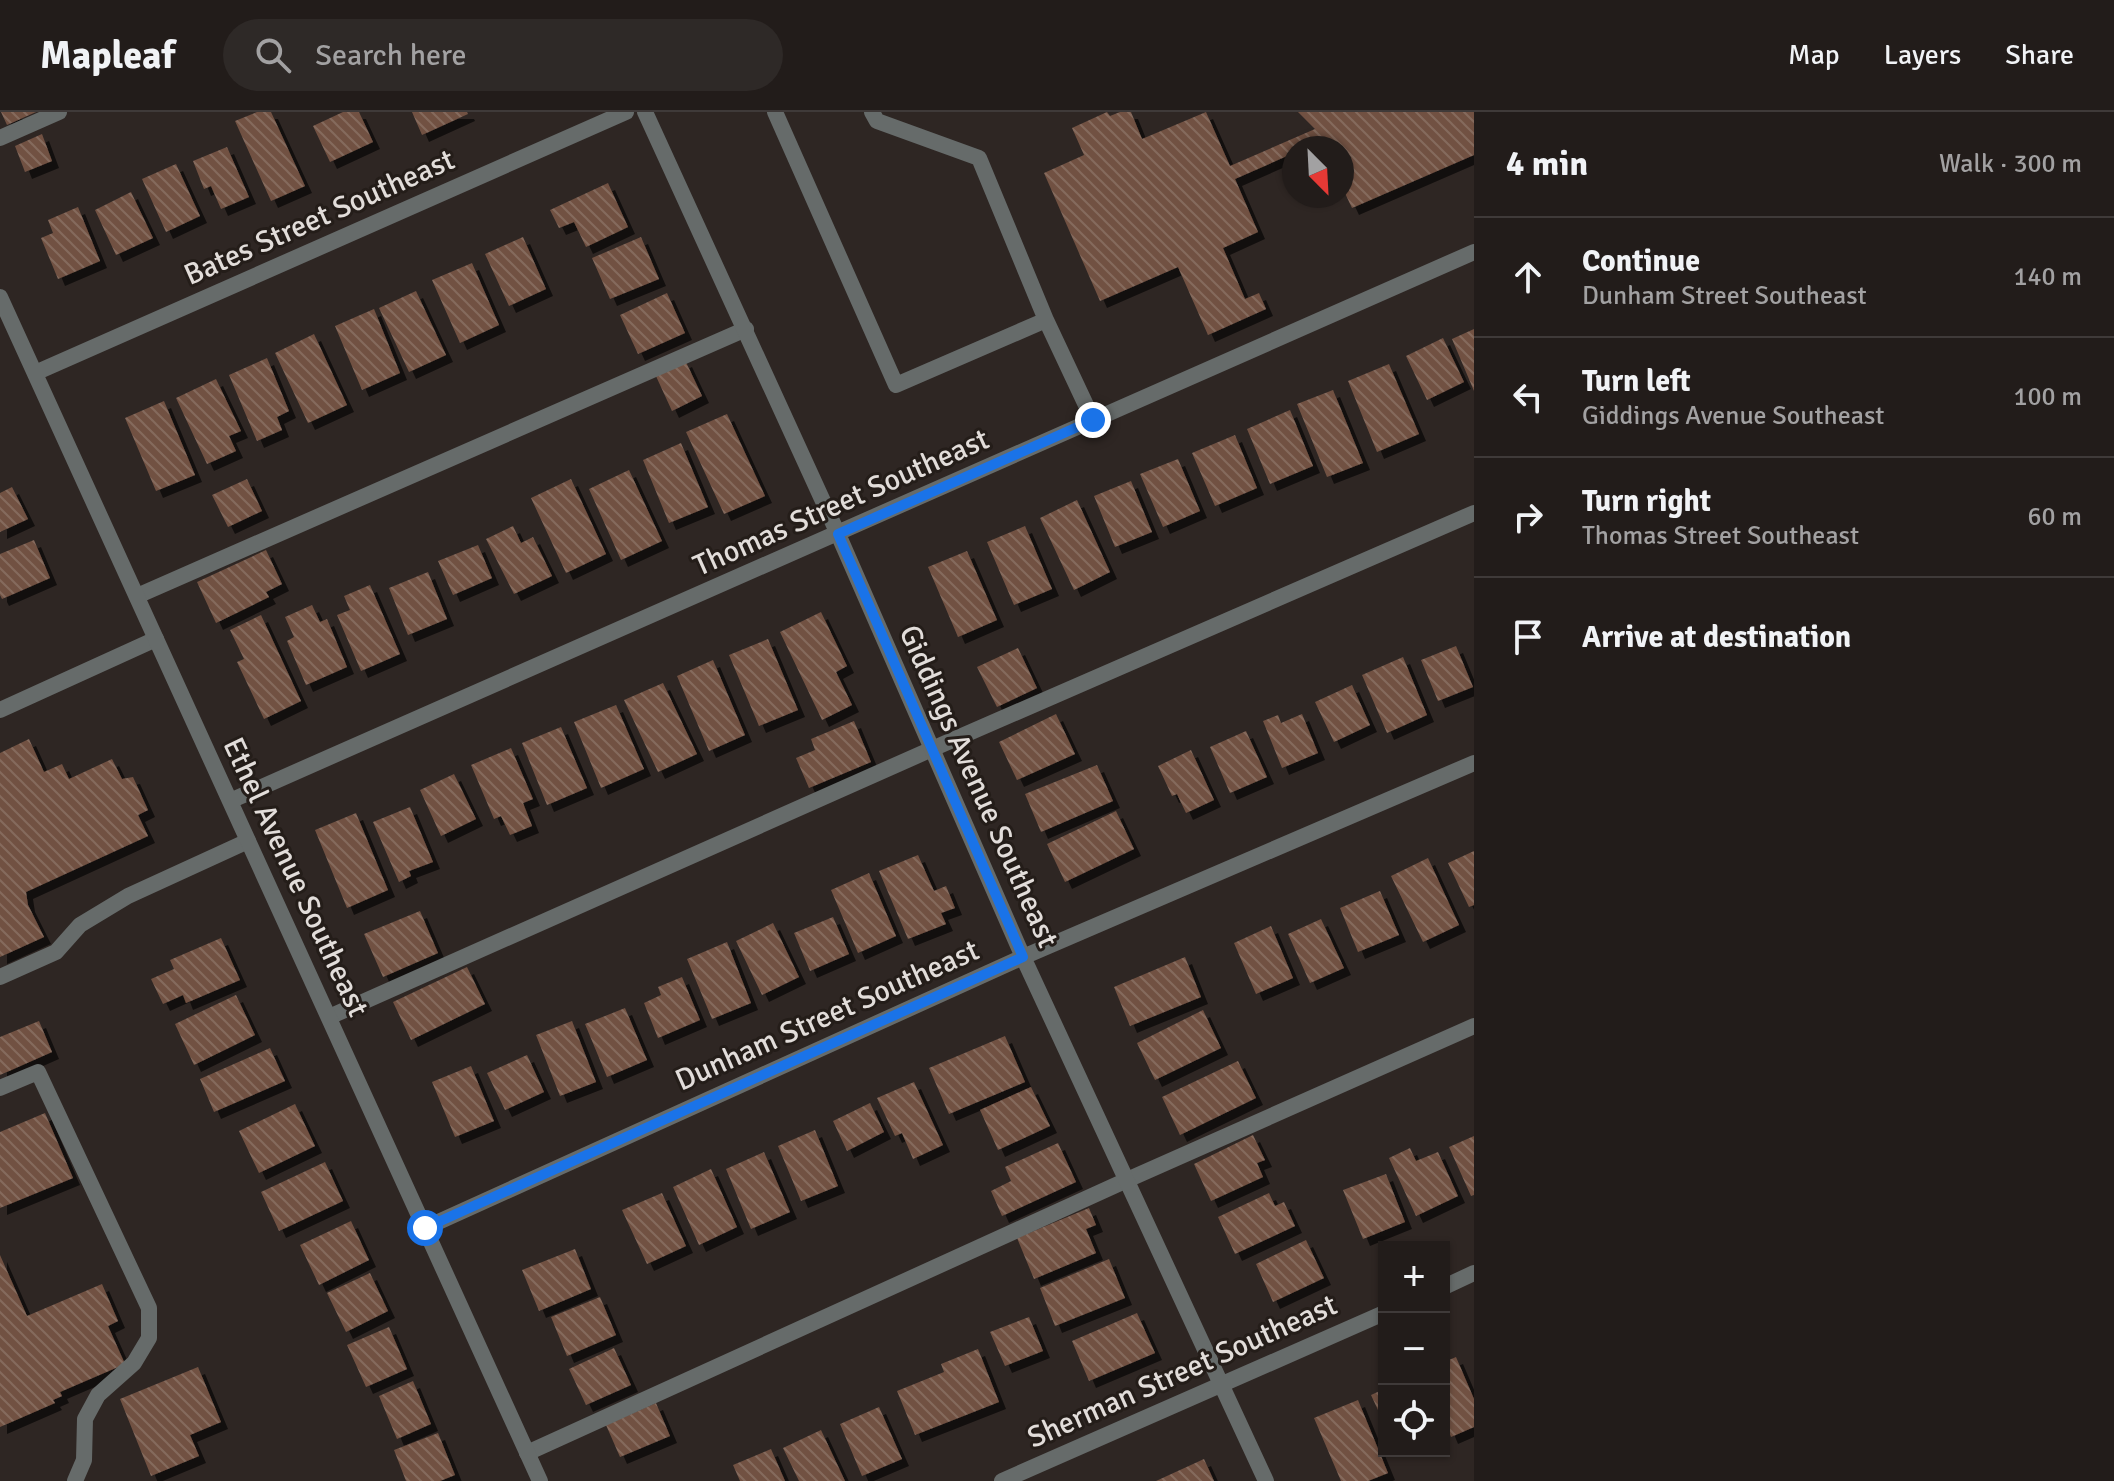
<!DOCTYPE html>
<meta charset="utf-8">
<style>
:root{--surface:#221c1a;--page:#2e2927;--text:#f1f3f6;--muted:#a2a1a2;--line:#3f3a39}
body{margin:0;font-family:Signika,sans-serif;background:var(--page);color:var(--text)}
.controls{position:absolute;right:24px;bottom:24px;display:grid;overflow:hidden;border-radius:0px;box-shadow:0 2px 6px #0004}
.controls button{width:72px;height:72px;display:grid;place-items:center;padding:0;border:0;border-bottom:2px solid var(--line);background:var(--surface);color:var(--text);font:40px sans-serif}
.compass{position:absolute;left:1282px;top:24px;width:72px;height:72px;border-radius:50%;background:var(--surface);box-shadow:0 2px 6px #0004;rotate:156deg}
.stop{position:absolute;width:24px;height:24px;margin:-18px;border:6px solid #1a73e8;border-radius:50%;background:#fff}
.stop.end{background:#1a73e8;border-color:#fff;box-shadow:0 2px 8px #0008}
.list{margin:0;padding:0;list-style:none}
h2{display:flex;justify-content:space-between;align-items:center;height:104px;margin:0;padding:0 32px;font-size:34px}
h2 small{font-size:26px;font-weight:400;color:var(--muted)}
.list li{display:grid;grid-template-columns:52px 1fr auto;gap:24px;align-items:center;box-sizing:border-box;height:120px;padding:0 32px;border-top:2px solid var(--line)}
.list b{display:block;font-size:30px;white-space:nowrap}
.list p{margin:0;font-size:26px;white-space:nowrap;color:var(--muted)}
.list em{font-size:26px;font-style:normal;color:var(--muted)}
.icon{flex:none;width:44px;height:44px;fill:none;stroke:currentColor;stroke-width:2;stroke-linecap:round;stroke-linejoin:round}
.map{position:relative;flex:none;width:1474px;height:1369px;overflow:hidden}
header{display:flex;align-items:center;gap:48px;box-sizing:border-box;height:112px;padding:0 40px;background:var(--surface);border-bottom:2px solid var(--line)}
header strong{font-size:38px}
nav{display:flex;gap:44px;margin-inline-start:auto;font-size:28px}
.search{width:560px;height:72px;background:var(--page);display:flex;align-items:center;gap:20px;box-sizing:border-box;padding:0 28px;border-radius:44px;color:var(--muted);font-size:30px}
main{display:flex}
aside{flex:1;background:var(--surface)}
.map>svg:first-child{display:block}
.building{fill:url(#building-back-hatch);filter:url(#shadow)}
.lines{fill:none;stroke-linecap:round;stroke-linejoin:round}
.lane{stroke:#666b6a;stroke-width:16}
.street{stroke:#666b6a;stroke-width:16}
.route{stroke:#1a73e8;stroke-width:10}
.labels{text-anchor:middle;stroke-width:6;stroke-linejoin:round;paint-order:stroke}
.street-label{font-size:30px;fill:#e2ddda;stroke:#241d19}
</style>
<header>
<strong>Mapleaf</strong>
<div class="search"><svg class="icon" aria-label="search" viewBox="0 0 24 24"><circle cx="10" cy="10" r="6"/><path d="M15 15l6 6"/></svg>Search here</div>
<nav><a>Map</a><a>Layers</a><a>Share</a></nav>
</header>
<main>
<div class="map">
<svg width="1474" height="1369" viewBox="0 0 1474 1369">
<defs>
<pattern id="building-back-hatch" width="6" height="6" patternUnits="userSpaceOnUse" patternTransform="scale(2)"><rect width="6" height="6" fill="#715142"/><path d="M-1 5l2 2M0 0l6 6M5-1l2 2" fill="none" stroke="#856a5d"/></pattern>
<filter id="shadow"><feDropShadow dx="7" dy="7" stdDeviation="0" flood-color="#0009"/></filter>
</defs>
<rect width="100%" height="100%" fill="#2e2623"/>
<path class="building" d="M1 0H36L7 13Z
M257 0H271L305 74 271 89 235 9Z
M343 0H359L373 30 330 50 313 14Z
M412 0H467L468 2 422 23Z
M1107 0 1110 4 1120 0H1131L1142 27 1206 0 1230 54 1315 17 1298 0H1474V43L1352 96 1342 75V36H1294V58L1287 44 1235 67 1258 120 1223 136 1245 187 1259 181 1266 197 1208 223 1178 155 1100 189 1044 61 1084 43 1072 16Z
M42 22 52 49 25 60 15 34Z
M227 35 249 85 221 97 211 74 204 77 193 49Z
M176 52 200 104 166 120 142 67Z
M608 71 628 115 586 135 574 110 559 116 550 98Z
M131 80 153 126 116 143 95 98Z
M78 95 100 149 58 167 41 126 53 121 48 108Z
M523 125 546 177 509 194 485 142Z
M641 125 659 167 610 187 592 146Z
M472 151 499 213 460 231 432 168Z
M416 179 446 243 409 260 379 196Z
M667 181 685 221 638 242 620 203Z
M374 197 400 261 362 278 335 214Z
M1474 217V279L1452 227Z
M314 222 347 293 308 311 275 241Z
M1443 226 1464 270 1427 288 1406 244Z
M267 246 289 299 277 305 282 318 257 329 229 263Z
M685 248 702 284 672 299 655 262Z
M1389 252 1419 322 1377 340 1348 269Z
M216 267 241 319 229 324 236 339 207 352 176 286Z
M1333 278 1363 351 1327 365 1297 292Z
M164 289 195 363 156 379 125 306Z
M1290 298 1313 354 1270 372 1247 317Z
M727 302 765 384 724 402 686 320Z
M1235 323 1257 376 1215 394 1192 341Z
M681 331 708 395 669 411 643 348Z
M1178 347 1200 399 1163 415 1140 362Z
M629 358 662 429 621 448 589 377Z
M247 367 262 399 228 415 212 383Z
M571 367 606 442 566 461 531 386Z
M1131 369 1152 420 1115 435 1094 384Z
M12 375 28 407 0 420V381Z
M1077 388 1110 460 1074 478 1040 406Z
M513 414 521 431 533 425 552 464 514 482 486 427Z
M1025 414 1052 477 1014 493 987 430Z
M34 428 50 466 2 487 0 483V442Z
M478 433 492 466 453 483 438 449Z
M266 438 282 472 266 480 269 485 216 511 197 470Z
M967 439 997 508 958 525 928 455Z
M428 460 447 507 408 523 389 476Z
M370 473 400 542 361 559 337 503 350 498 344 484Z
M312 493 320 510 327 507 347 555 306 573 287 529 294 525 285 505Z
M821 500 847 554 836 560 852 593 822 608 780 520Z
M261 503 301 589 264 607 237 550 244 547 230 518Z
M768 527 798 598 759 614 729 543Z
M1456 534 1473 575 1438 589 1421 548Z
M1018 536 1037 576 997 595 977 555Z
M1403 545 1427 603 1387 621 1362 563Z
M713 548 745 623 709 639 677 564Z
M663 571 697 642 658 660 624 588Z
M1352 573 1370 613 1334 630 1315 590Z
M616 593 644 657 601 676 574 610Z
M1056 602 1075 642 1017 668 999 630Z
M1302 602 1318 641 1282 656 1263 609 1278 603 1281 611Z
M854 609 871 650 809 676 796 646 815 638 811 627Z
M561 615 587 676 547 693 522 631Z
M1246 619 1267 665 1230 681 1210 635Z
M29 627 44 660 62 652 69 667 112 647 122 667 133 665 148 698 138 703 148 724 26 780 28 793 44 825 0 845V641Z
M511 636 533 687 523 691 532 714 510 723 501 704 494 707 471 653Z
M1191 638 1214 688 1186 701 1177 682 1172 684 1158 654Z
M1097 653 1113 689 1041 720 1025 682Z
M454 662 476 707 441 724 420 678Z
M410 695 433 750 409 759 411 764 399 770 373 710Z
M1116 699 1134 737 1065 770 1047 732Z
M356 701 388 778 347 796 315 718Z
M1474 739V793L1469 795 1448 751Z
M918 743 934 779 946 774 955 796 941 801 946 812 908 827 879 759Z
M1428 746 1459 813 1423 830 1391 764Z
M869 761 896 824 858 841 831 778Z
M1380 779 1399 823 1358 840 1340 796Z
M420 799 438 841 383 865 364 822Z
M833 805 849 842 810 859 794 821Z
M1321 807 1344 856 1310 871 1288 822Z
M773 811 799 865 762 883 736 829Z
M1271 814 1293 866 1256 882 1234 831Z
M221 826 240 868 186 891 183 883 163 892 151 867 174 857 170 848Z
M727 830 751 891 712 907 687 847Z
M1185 845 1201 885 1130 914 1114 875Z
M467 855 485 892 411 928 393 890Z
M682 865 700 908 658 926 644 891 661 883 658 875Z
M236 883 255 923 194 953 175 912Z
M625 896 647 948 607 965 585 912Z
M1203 898 1221 936 1155 968 1137 931Z
M39 909 52 940 0 963V925Z
M572 909 596 970 560 984 536 923Z
M1005 924 1025 970 949 1002 929 956Z
M270 936 285 969 214 1000 200 967Z
M527 943 544 980 505 998 487 961Z
M1238 949 1256 986 1180 1023 1162 985Z
M471 954 494 1009 455 1025 432 970Z
M914 970 943 1033 913 1047 902 1021 895 1024 877 986Z
M1031 975 1050 1014 998 1038 980 998Z
M870 991 884 1020 847 1039 833 1009Z
M295 992 315 1034 259 1061 239 1019Z
M45 1001 73 1066 0 1096V1020Z
M815 1018 838 1074 801 1089 778 1034Z
M1253 1023 1265 1048 1257 1051 1263 1065 1211 1089 1194 1052Z
M1474 1024V1083L1471 1084 1449 1035Z
M1058 1031 1076 1070 1002 1104 991 1079 1011 1069 1005 1055Z
M1410 1036 1416 1049 1438 1040 1458 1084 1416 1104 1389 1046Z
M764 1040 790 1100 751 1117 726 1057Z
M325 1050 343 1089 279 1119 261 1080Z
M711 1057 737 1115 699 1133 673 1075Z
M1386 1062 1405 1110 1363 1127 1343 1078Z
M662 1081 686 1134 647 1152 622 1098Z
M1269 1081 1275 1094 1284 1090 1295 1114 1235 1142 1218 1105Z
M1089 1096 1096 1113 1086 1117 1096 1141 1034 1167 1017 1126Z
M351 1109 369 1148 319 1173 300 1133Z
M1306 1128 1324 1166 1273 1190 1256 1152Z
M575 1137 591 1177 539 1199 522 1158Z
M0 1143 27 1204 102 1172 118 1209 108 1214 125 1252 60 1280 62 1284 53 1288 55 1291 0 1315Z
M1109 1147 1125 1186 1055 1214 1040 1176Z
M370 1161 388 1199 346 1220 327 1181Z
M600 1185 616 1223 567 1244 551 1205Z
M1137 1201 1155 1241 1089 1269 1072 1229Z
M1029 1205 1043 1239 1005 1254 990 1220Z
M389 1215 407 1257 366 1275 347 1233Z
M614 1236 631 1273 586 1293 569 1257Z
M978 1237 999 1290 915 1323 897 1279 944 1260 941 1252Z
M1456 1245 1474 1287V1315L1451 1325 1444 1308V1250Z
M198 1255 221 1310 190 1323 199 1344 151 1364 120 1287Z
M413 1269 431 1312 397 1327 379 1284Z
M1384 1277V1311L1371 1283Z
M1358 1288 1388 1361 1368 1369H1341L1314 1306Z
M656 1291 670 1324 620 1345 606 1313Z
M879 1295 902 1347 862 1364 840 1312Z
M821 1318 845 1369H799L783 1336Z
M438 1321 455 1363 440 1369H406L394 1338Z
M771 1337 785 1369H740L733 1353Z
M1204 1347 1214 1369H1156Z"/>
<g class="lines">
<path class="lane" d="M775 0 896 273 1046 208 1093 308
M872 0 877 9 979 46 1046 208
M0 26 59 0
M137 484 746 217
M0 598 156 527
M0 865 56 840 80 813 128 784 248 729
M329 905 932 637 1474 401
M527 1341 1127 1068 1474 914"/>
<path class="street" d="M645 0 838 422 1023 845 1266 1369
M0 185 540 1369
M35 261 626 0
M230 689 1474 140
M0 976 38 960 149 1196V1226L134 1251 98 1283 85 1307 84 1348 75 1369
M425 1116 1023 845 1474 651
M1444 1175 1474 1161
M1002 1369 1384 1201"/>
</g>
<g class="lines">
<path class="route" d="M425 1116 1023 845 838 422 1093 308"/>
</g>
<g class="labels">
<g class="street-label">
<text transform="translate(319 105) rotate(-24)" y="10">Bates Street Southeast</text>
<text transform="translate(841 390) rotate(-24)" y="10">Thomas Street Southeast</text>
<text transform="translate(979 674) rotate(66)" y="10">Giddings Avenue Southeast</text>
<text transform="translate(296 765) rotate(65)" y="10">Ethel Avenue Southeast</text>
<text transform="translate(827 903) rotate(-24)" y="10">Dunham Street Southeast</text>
<text transform="translate(1182 1259) rotate(-24)" y="10">Sherman Street Southeast</text>
</g>
</g>
</svg>
<div class="controls">
<button>+</button>
<button>−</button>
<button><svg class="icon" aria-label="locate" viewBox="0 0 24 24"><circle cx="12" cy="12" r="6"/><path d="M12 2v4M12 18v4M2 12h4M18 12h4"/></svg></button>
</div>
<svg class="compass" viewBox="-18 -18 36 36"><path d="M0-13l5 13h-10z" fill="#e53935"/><path d="M0 13l5-13h-10z" fill="#a2a1a2"/></svg>
<div class="stop" style="left:425px;top:1116px"></div>
<div class="stop end" style="left:1093px;top:308px"></div>
</div>
<aside>
<h2>4 min<small>Walk · 300 m</small></h2>
<ul class="list">
<li><svg class="icon" aria-label="ahead" viewBox="0 0 24 24"><path d="M12 20V5M6 11l6-6 6 6"/></svg><div><b>Continue</b><p>Dunham Street Southeast</p></div><em>140 m</em></li>
<li><svg class="icon" aria-label="left" viewBox="0 0 24 24"><path d="M17 20v-9H6M10 6l-5 5 5 5"/></svg><div><b>Turn left</b><p>Giddings Avenue Southeast</p></div><em>100 m</em></li>
<li><svg class="icon" aria-label="right" viewBox="0 0 24 24"><path d="M7 20v-9h11M14 6l5 5-5 5"/></svg><div><b>Turn right</b><p>Thomas Street Southeast</p></div><em>60 m</em></li>
<li><svg class="icon" aria-label="arrive" viewBox="0 0 24 24"><path d="M6 21V4h12l-3 4 3 4H6"/></svg><div><b>Arrive at destination</b></div></li>
</ul>
</aside>
</main>
